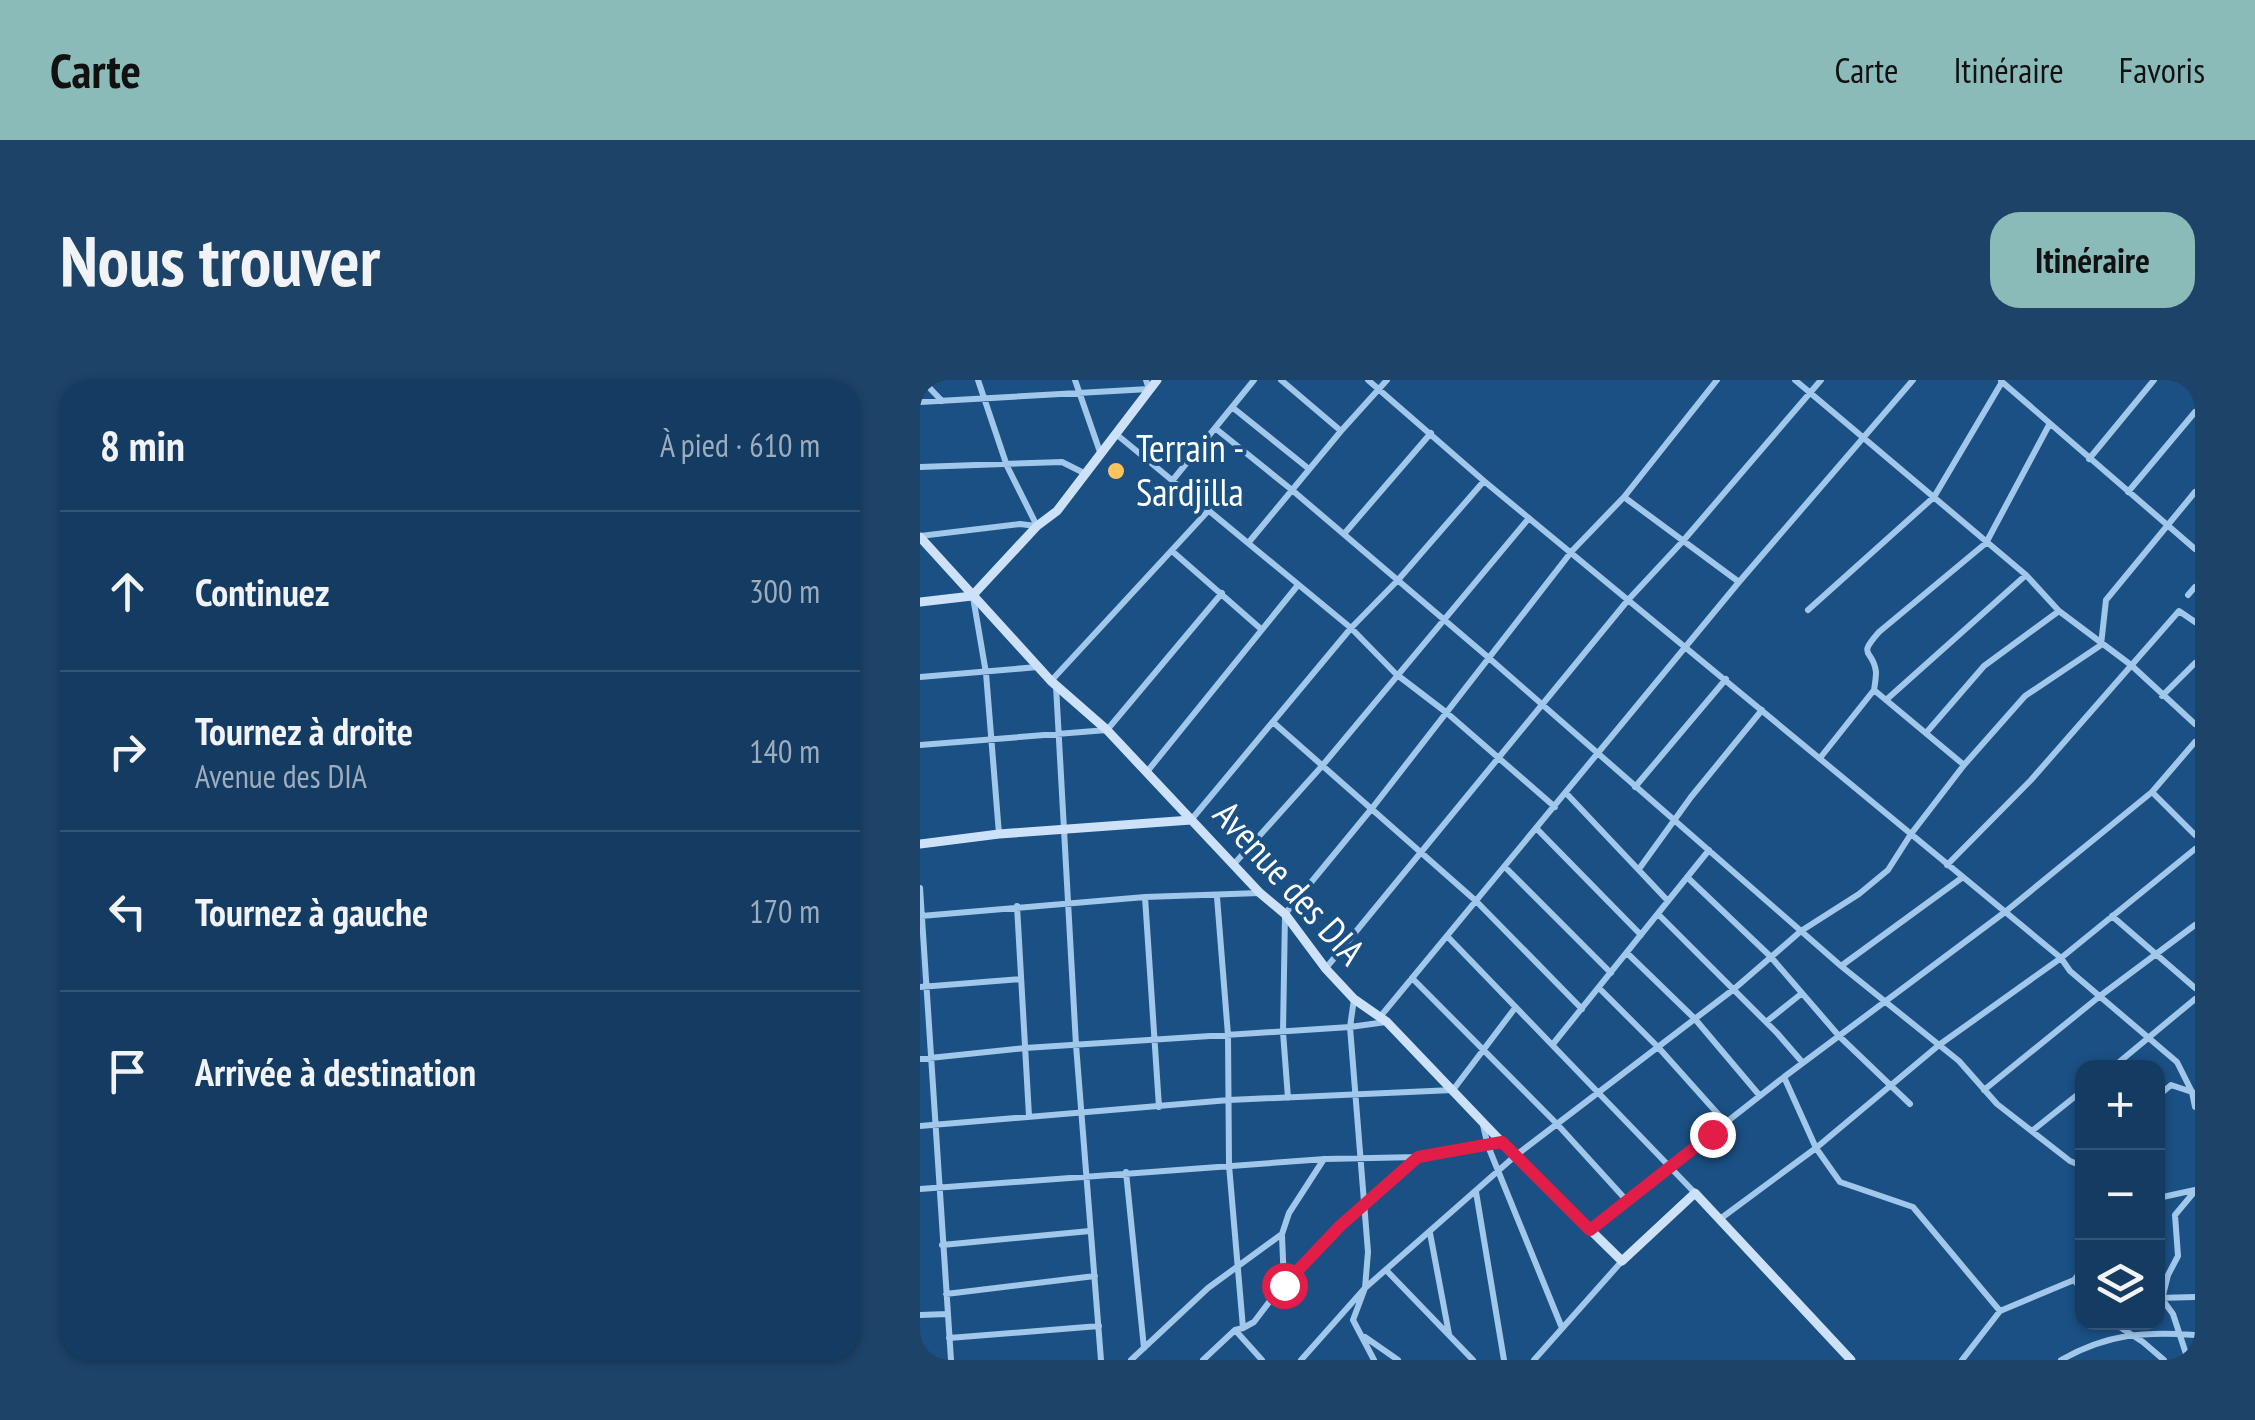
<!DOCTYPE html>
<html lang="fr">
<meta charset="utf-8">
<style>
:root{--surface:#143c63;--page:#1d4369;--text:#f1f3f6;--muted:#9dadbe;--line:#335678;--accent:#8bbbb9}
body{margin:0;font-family:"PT Sans Narrow",sans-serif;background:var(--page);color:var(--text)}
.controls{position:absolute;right:30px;bottom:30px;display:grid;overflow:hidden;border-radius:20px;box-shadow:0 2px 8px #0004}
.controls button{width:90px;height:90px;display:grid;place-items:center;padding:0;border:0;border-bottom:2px solid var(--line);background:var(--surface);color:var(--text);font:50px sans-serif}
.stop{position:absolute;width:30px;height:30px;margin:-22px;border:8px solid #e11d48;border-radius:50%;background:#fff}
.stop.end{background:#e11d48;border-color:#fff;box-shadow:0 2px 10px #0008}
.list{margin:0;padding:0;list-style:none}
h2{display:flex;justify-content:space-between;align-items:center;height:130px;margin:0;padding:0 40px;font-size:42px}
h2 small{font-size:32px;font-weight:400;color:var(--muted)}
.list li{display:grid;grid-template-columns:65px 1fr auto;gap:30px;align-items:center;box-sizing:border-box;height:160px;padding:0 40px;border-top:2px solid var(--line)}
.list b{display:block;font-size:38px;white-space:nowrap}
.list p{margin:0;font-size:32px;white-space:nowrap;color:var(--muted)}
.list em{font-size:32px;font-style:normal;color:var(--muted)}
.icon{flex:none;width:55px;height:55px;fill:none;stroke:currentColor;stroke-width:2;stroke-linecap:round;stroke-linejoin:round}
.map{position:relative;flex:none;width:1275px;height:980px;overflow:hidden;border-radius:30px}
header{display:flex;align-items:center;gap:60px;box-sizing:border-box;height:140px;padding:0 50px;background:var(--accent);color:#111}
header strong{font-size:48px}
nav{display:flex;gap:55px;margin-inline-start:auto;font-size:35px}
.intro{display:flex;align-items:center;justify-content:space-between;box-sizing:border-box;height:240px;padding:0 60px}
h1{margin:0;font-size:70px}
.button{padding:25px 45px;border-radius:30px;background:var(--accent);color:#111;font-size:35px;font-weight:700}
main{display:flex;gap:60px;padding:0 60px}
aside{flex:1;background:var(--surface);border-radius:30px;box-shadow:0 2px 8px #0004}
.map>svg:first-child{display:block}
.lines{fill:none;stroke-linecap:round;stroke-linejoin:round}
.street{stroke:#a1c7eb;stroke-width:6}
.secondary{stroke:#cde2f8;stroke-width:9}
.route{stroke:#e11d48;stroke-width:12}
.poi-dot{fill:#fdc45d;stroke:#1b5084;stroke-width:4}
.labels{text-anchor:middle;stroke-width:8;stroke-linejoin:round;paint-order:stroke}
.poi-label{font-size:38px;fill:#fff;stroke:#1b5084;text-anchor:start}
.street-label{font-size:38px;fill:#fff;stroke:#1b5084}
</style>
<header>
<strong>Carte</strong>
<nav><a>Carte</a><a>Itinéraire</a><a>Favoris</a></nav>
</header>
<div class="intro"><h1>Nous trouver</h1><a class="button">Itinéraire</a></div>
<main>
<aside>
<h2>8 min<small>À pied · 610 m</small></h2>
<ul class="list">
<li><svg class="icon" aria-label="ahead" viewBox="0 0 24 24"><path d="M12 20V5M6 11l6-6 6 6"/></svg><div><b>Continuez</b></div><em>300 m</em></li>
<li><svg class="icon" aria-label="right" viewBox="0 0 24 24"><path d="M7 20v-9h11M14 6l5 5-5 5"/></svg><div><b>Tournez à droite</b><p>Avenue des DIA</p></div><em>140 m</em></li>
<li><svg class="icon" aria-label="left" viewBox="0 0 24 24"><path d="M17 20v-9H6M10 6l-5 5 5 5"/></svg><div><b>Tournez à gauche</b></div><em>170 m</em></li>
<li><svg class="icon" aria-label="arrive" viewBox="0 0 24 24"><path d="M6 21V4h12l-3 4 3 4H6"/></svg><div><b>Arrivée à destination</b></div></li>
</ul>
</aside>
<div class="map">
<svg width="1275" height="980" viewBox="0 0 1275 980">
<rect width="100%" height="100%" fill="#1b5084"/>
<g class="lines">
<path class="street" d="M2 0 22 21
M58 0 87 86 117 146
M155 0 180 72
M361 0 421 51
M448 0 564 101 1141 578 1150 591 1257 682 1272 712 1251 705 1238 716
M875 0 1106 195 1139 231 1211 285 1275 344
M1081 1 1275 169
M0 22 229 9 226 0
M312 27 389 89
M295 48 372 110 569 278 921 586 1039 681 1077 724 1150 781 1162 786
M196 54 431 248 476 294 527 333 635 427
M1169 79 1234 0
M0 87 142 82 164 93
M252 101 334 0
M1208 112 1275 32
M704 117 819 202
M424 154 511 53
M0 156 100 144 116 146
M329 162 421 51 467 0
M252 171 341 249
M1268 215 1275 207
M53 217 66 293 79 454
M888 230 1014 117 1082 2
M0 297 118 287
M131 301 289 130
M136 306 156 665 181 980
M954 310C955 304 956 298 956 292 953 268 936 278 959 252L1066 163 1129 45
M1242 316 1275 283
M966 320 1106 195
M354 343 556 521 662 629
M1006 353 1064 286 1139 231
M1275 362 1232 412 1275 455
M0 365 187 350 302 213
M900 378 954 310 1044 385
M226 393 378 205
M715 407 806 299
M646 413 748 521
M271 440 431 248 478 200 564 101
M617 449 721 555
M314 484 402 386 609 138
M1027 485 1111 400 1259 231 1275 242
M585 487 691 593
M719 489 771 417 842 330
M767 497 850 576 919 656 990 724
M0 508 31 980
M225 517 239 727
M97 526 109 736
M738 534 857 653 883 683
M1 536 225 517 340 513
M1192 536 1275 608
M527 556 775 813
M707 573 775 639 840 716
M921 586 1043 497
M406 588 708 220 763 161 901 0
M492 598 637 744 708 822
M0 607 101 599
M679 608 738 667 806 743
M434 619 430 647 466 642
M460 637 819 202 993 0
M846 642 881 614
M633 664 789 470
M0 679 105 668 430 647 448 872 445 908 433 940 454 980
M1192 688 1275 619
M864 697 896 768 920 802 993 827 1080 931
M1064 710 1180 616 1275 545
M1275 713 1272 712 1275 727
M368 718 363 652 365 534 453 427 652 171 704 117 797 0
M562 741 568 766 642 948
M0 746 309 720 533 710 595 628
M1112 751 1162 711
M206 792 224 968
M0 809 405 779 498 777 581 762
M556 812 584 980
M1238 818 1275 810
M800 839 896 768 1019 665 1141 578 1275 469
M670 849 864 697 1085 532 1232 412
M510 853 529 954
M362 856 364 903
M22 865 170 851
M466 890 553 980
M1162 902 1154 900 1162 910
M26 914 175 896
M1238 918 1275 917
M0 935 27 934
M1192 942 1223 962 1244 980
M323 948 334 942 356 913 420 846 497 778
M316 951 342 980
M445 957 478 980
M29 958 179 946
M211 980 288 908 362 854 369 833 404 779
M283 980 315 950 323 948 309 785 308 655 297 517
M381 980 445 908 595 776 814 609 881 551 939 514 968 490 991 454 1044 385 1105 316 1181 265 1186 220 1275 112
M614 980 702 881
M1042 980 1080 931 1154 900 1162 890
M1141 980C1187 954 1224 951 1275 955
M1268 980 1253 934 1242 919 1248 895 1258 876 1255 835 1275 811"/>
<path class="secondary" d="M0 157 131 301 187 350 340 513 365 534 406 589 434 619 467 642 595 776 702 881 775 813 931 980
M0 222 52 216 117 146 137 131 237 0
M0 464 79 454 271 440"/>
</g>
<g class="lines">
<path class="route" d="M364 905 420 846 498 777 582 762 670 850 792 754"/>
</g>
<circle class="poi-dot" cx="196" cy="91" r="10"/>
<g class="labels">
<g class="poi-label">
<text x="216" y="82">Terrain -<tspan x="216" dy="44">Sardjilla</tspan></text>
</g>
<g class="street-label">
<text transform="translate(369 503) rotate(48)" y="13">Avenue des DIA</text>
</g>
</g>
</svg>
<div class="controls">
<button>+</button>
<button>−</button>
<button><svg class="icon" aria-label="layers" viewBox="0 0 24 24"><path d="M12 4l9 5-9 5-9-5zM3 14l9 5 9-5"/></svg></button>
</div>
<div class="stop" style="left:364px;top:905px"></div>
<div class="stop end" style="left:792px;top:754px"></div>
</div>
</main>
